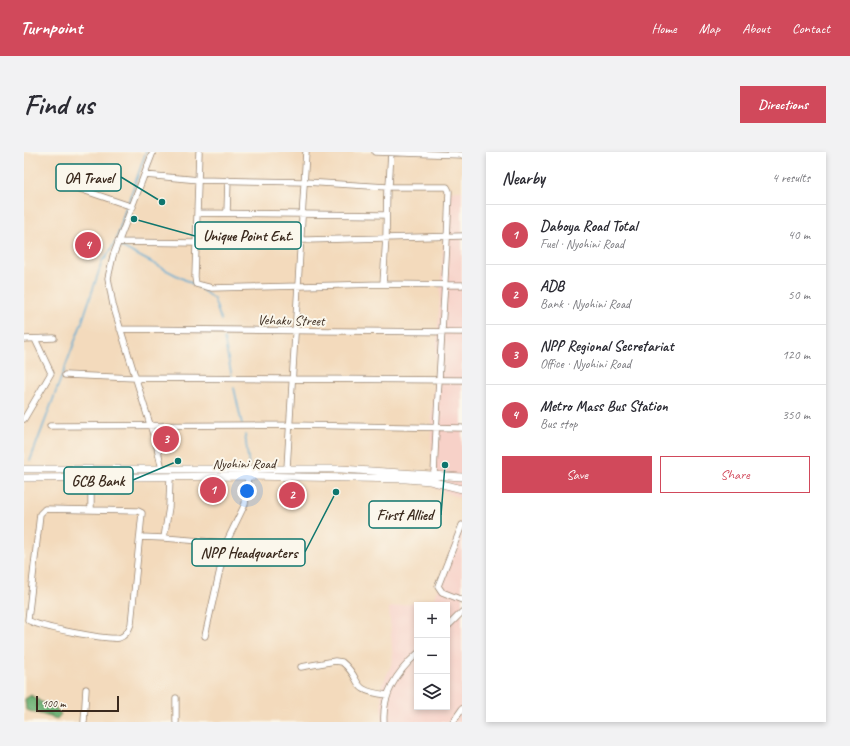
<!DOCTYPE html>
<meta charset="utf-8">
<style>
:root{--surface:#fff;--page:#f2f2f3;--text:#2b2b33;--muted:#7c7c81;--line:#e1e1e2;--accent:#d1495b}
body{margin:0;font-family:Caveat,sans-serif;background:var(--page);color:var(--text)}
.controls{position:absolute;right:12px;bottom:12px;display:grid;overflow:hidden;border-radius:0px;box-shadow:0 2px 6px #0003}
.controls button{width:36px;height:36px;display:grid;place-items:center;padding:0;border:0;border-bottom:1px solid var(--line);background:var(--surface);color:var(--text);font:20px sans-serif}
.scale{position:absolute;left:12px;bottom:10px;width:83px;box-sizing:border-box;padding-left:4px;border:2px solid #3b2a1e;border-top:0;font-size:11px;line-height:14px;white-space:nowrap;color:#3b2a1e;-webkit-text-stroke:3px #fbf7ec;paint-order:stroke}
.you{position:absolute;left:223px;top:339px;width:14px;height:14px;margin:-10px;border:3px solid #fff;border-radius:50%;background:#1a73e8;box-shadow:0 0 0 6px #1a73e833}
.badge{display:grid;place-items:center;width:26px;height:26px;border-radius:50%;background:var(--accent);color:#fff;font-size:13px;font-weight:700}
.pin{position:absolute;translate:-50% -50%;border:2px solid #fff;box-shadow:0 1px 4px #0006}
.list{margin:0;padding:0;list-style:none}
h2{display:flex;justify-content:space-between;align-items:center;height:52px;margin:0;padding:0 16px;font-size:17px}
h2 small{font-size:13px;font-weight:400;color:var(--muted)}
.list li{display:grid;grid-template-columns:26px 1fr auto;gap:12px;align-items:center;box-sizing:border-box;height:60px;padding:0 16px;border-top:1px solid var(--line)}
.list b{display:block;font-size:15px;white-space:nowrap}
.list p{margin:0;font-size:13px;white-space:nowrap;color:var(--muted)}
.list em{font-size:13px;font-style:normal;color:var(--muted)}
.actions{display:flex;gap:8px;padding:12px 16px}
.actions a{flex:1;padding:9px 0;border:1px solid var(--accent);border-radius:0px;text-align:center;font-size:14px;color:var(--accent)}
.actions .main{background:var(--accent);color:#fff}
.icon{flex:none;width:22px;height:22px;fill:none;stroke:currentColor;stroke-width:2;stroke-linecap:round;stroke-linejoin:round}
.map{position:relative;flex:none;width:438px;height:570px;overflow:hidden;border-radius:0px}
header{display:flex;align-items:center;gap:24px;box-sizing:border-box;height:56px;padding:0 20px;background:var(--accent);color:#fff}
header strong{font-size:19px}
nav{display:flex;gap:22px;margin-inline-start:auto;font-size:14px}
.intro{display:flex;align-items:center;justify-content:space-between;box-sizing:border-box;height:96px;padding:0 24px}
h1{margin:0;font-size:28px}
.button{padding:10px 18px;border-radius:0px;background:var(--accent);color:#fff;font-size:14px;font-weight:700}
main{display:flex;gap:24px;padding:0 24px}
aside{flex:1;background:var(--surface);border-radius:0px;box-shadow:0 2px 6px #0003}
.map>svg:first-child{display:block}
.built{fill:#f7d1c8;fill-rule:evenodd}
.forest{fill:url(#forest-crowns);stroke:#556e4a}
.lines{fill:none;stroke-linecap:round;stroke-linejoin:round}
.stream{stroke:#56a7d1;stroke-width:1.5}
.minor-casing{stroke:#97826d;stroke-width:7}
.major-casing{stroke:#97826d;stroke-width:8}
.minor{stroke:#fff;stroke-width:5.5}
.major{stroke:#fff;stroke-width:7}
.labels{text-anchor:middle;stroke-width:4;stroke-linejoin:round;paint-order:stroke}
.street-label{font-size:14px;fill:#3b2a1e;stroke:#fbf7ec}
.leader{fill:none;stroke:#0f766e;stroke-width:1.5}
.callout-dot{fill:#0f766e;stroke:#fbf7ec;stroke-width:1.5}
.callout{fill:#fbf7ec;stroke:#0f766e;stroke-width:1.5}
.callout-label{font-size:15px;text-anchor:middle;font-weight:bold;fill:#3b2a1e}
</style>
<header>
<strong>Turnpoint</strong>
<nav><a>Home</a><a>Map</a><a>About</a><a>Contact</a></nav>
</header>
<div class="intro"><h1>Find us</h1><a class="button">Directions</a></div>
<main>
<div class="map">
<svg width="438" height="570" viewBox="0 0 438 570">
<defs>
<pattern id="forest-crowns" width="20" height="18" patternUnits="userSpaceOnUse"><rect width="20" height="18" fill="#6fb277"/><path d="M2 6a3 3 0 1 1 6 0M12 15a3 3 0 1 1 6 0" fill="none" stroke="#5c9161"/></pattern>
</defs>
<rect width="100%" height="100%" fill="#fbf7ec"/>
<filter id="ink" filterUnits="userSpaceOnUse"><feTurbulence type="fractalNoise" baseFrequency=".025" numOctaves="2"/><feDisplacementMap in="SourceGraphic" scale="8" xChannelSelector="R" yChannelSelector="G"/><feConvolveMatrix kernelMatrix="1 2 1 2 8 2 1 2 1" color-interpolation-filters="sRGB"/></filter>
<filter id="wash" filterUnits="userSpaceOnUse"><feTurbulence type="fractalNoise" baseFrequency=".012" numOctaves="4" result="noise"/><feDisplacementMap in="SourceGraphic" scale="16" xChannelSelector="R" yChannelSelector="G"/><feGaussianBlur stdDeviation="0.9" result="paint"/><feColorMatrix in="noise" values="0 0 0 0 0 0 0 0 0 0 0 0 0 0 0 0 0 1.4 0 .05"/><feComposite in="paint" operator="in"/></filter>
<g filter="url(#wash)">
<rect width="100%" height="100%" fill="#f3dabc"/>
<path class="built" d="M423 39H438V347L409 335 407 280Z
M438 367V570H358L357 536 369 509 365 456 411 446ZM393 453H423V555H393Z"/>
<path class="forest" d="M7 543 19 551 28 552 37 562 33 567 2 558 1 547Z"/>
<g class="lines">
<path class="stream" d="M104 51 122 0
M93 86 102 55
M96 94 171 133
M174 135 190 147 197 168
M200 187 208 225
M210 236 218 272
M221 283 225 314
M6 309 58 170 79 107H81L92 89"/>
</g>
</g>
<g filter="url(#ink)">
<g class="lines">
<g class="minor-casing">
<path id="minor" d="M129 0 89 104 84 126 89 153 133 295 138 317
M175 0 171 125 172 132 188 136 359 132 438 133
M351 0 438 3
M121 23 175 28 281 30 363 35H423L425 39C422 134 414 228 410 322
M44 33 109 55
M365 34 367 0
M174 61 362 63
M203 61 204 28
M94 90 172 91 438 84
M359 132 362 85 363 35
M96 177 438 180
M0 187 30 186
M41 223 111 226 438 228
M0 267 27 221 11 187
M26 274 265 273 438 276
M263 316 282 0
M146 325 145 355 140 386 202 391 221 352 224 324
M67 326V358
M21 357 114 359 118 361 107 472C105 478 102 484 95 486 83 488 14 475 4 468L16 362Z
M438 373 414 434 418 440 438 448
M116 385 140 386
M423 475 438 460
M181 484 202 391
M277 515 311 509 318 510C341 529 323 538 363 543
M60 570 62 537
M152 570V546
M360 570C358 542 373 520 393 502
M429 570 438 557"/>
</g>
<g class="major-casing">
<path id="major" d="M0 317H317L438 325
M0 326 224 324 382 327 406 329 438 337"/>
</g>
<use href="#minor" class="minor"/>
<use href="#major" class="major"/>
</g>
</g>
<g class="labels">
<g class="street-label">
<text transform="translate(267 168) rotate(1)" y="5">Vehaku Street</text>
<text x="220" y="316">Nyohini Road</text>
</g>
</g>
<path class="leader" d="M138 50L97 25M110 67L171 84M154 309L109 328M421 313L417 363M312 340L281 400"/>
<g class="callout-dot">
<circle cx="138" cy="50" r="4"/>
<circle cx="110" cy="67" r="4"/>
<circle cx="154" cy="309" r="4"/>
<circle cx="421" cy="313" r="4"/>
<circle cx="312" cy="340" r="4"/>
</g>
<g class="callout">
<rect x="32" y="12" width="65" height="27" rx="4"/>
<rect x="171" y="70" width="106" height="27" rx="4"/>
<rect x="40" y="315" width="69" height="27" rx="4"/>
<rect x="345" y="349" width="72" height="27" rx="4"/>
<rect x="168" y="387" width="113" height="27" rx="4"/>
</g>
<g class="callout-label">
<text x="65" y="31">OA Travel</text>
<text x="224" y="89">Unique Point Ent.</text>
<text x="74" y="334">GCB Bank</text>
<text x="381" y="368">First Allied</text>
<text x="225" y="406">NPP Headquarters</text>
</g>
</svg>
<div class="controls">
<button>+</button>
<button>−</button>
<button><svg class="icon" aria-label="layers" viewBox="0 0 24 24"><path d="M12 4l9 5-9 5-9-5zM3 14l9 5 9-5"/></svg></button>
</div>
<div class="scale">100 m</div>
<div class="you"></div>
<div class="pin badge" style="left:189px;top:338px">1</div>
<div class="pin badge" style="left:268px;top:343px">2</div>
<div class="pin badge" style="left:142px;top:287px">3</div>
<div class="pin badge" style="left:64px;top:93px">4</div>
</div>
<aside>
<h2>Nearby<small>4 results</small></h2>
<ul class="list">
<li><span class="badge">1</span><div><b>Daboya Road Total</b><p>Fuel · Nyohini Road</p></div><em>40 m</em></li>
<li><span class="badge">2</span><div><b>ADB</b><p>Bank · Nyohini Road</p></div><em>50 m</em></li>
<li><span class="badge">3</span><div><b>NPP Regional Secretariat</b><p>Office · Nyohini Road</p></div><em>120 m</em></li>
<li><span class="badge">4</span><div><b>Metro Mass Bus Station</b><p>Bus stop</p></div><em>350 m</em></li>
</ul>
<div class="actions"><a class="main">Save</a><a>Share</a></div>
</aside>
</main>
